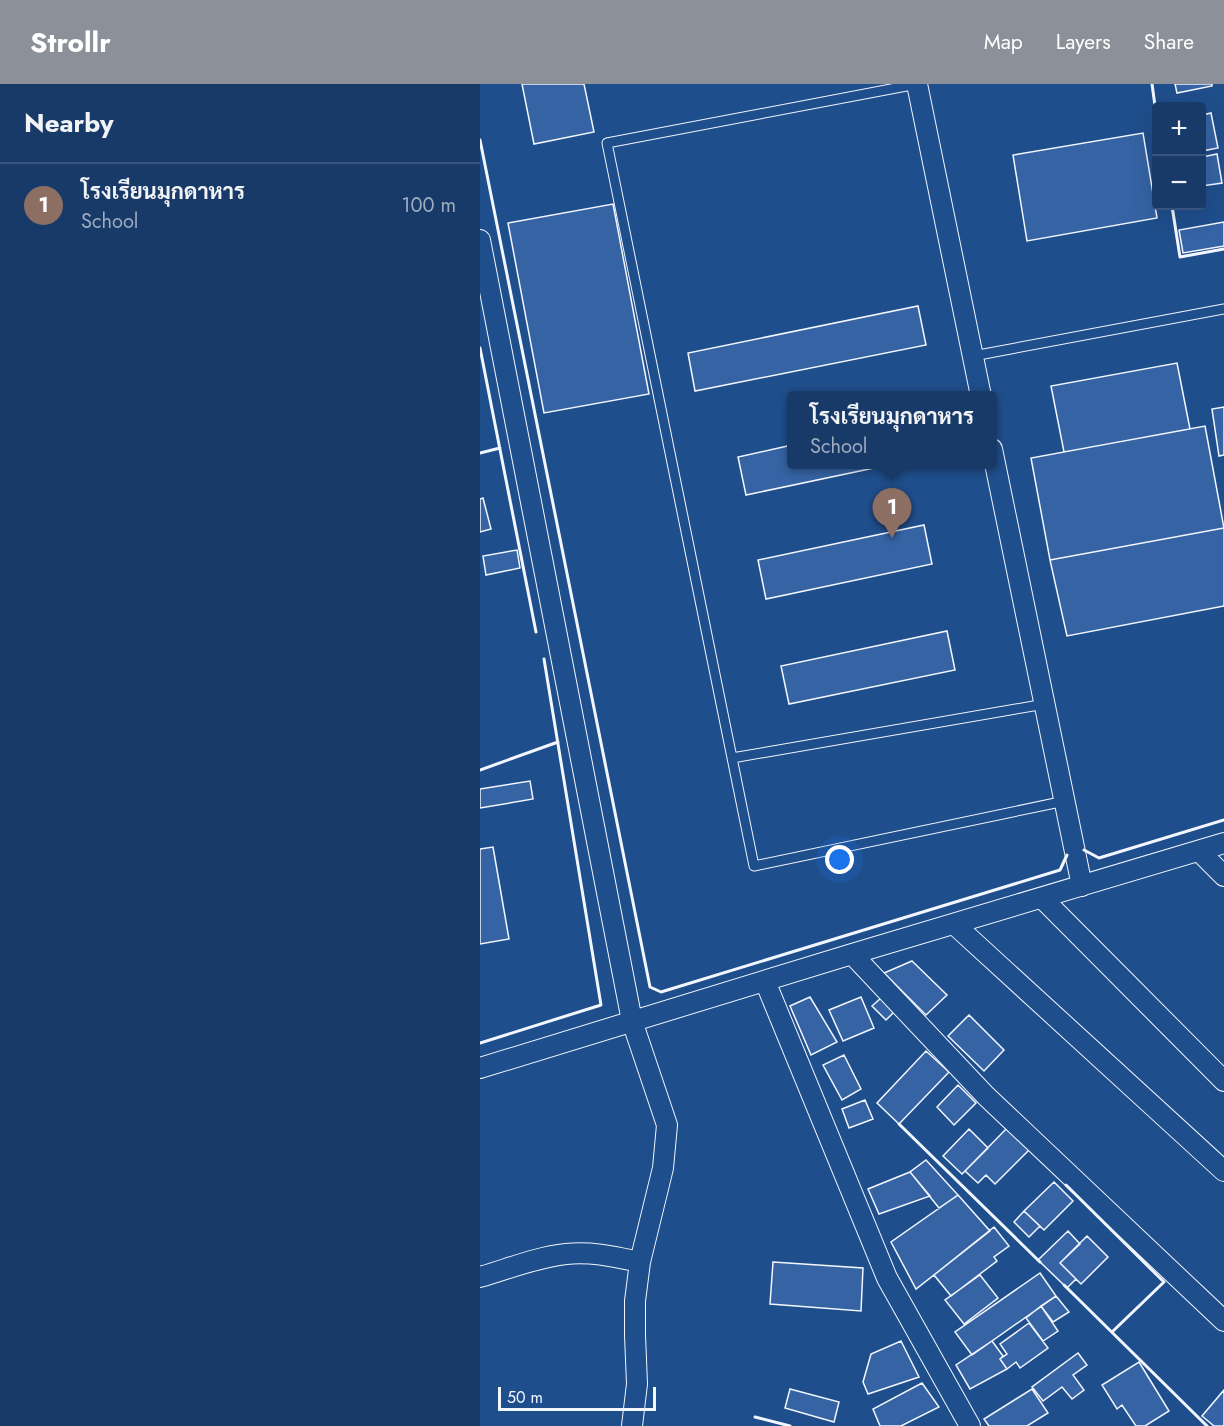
<!DOCTYPE html>
<meta charset="utf-8">
<style>
:root{--surface:#173a69;--page:#244571;--text:#f1f3f6;--muted:#9eadc0;--line:#36547d;--accent:#8c9099}
body{margin:0;font-family:Jost,Sarabun,sans-serif;background:var(--page);color:var(--text)}
.controls{position:absolute;right:18px;top:18px;display:grid;overflow:hidden;border-radius:6px;box-shadow:0 6px 24px #0002}
.controls button{width:54px;height:54px;display:grid;place-items:center;padding:0;border:0;border-bottom:2px solid var(--line);background:var(--surface);color:var(--text);font:30px sans-serif}
.scale{position:absolute;left:18px;bottom:15px;width:158px;box-sizing:border-box;padding-left:6px;border:3px solid #f2f6ff;border-top:0;font-size:16px;line-height:21px;white-space:nowrap;color:#f2f6ff;-webkit-text-stroke:4px #1f4e8c;paint-order:stroke}
.you{position:absolute;left:360px;top:776px;width:21px;height:21px;margin:-15px;border:4px solid #fff;border-radius:50%;background:#1a73e8;box-shadow:0 0 0 9px #1a73e833}
.badge{display:grid;place-items:center;width:39px;height:39px;border-radius:50%;background:var(--accent);color:#fff;font-size:20px;font-weight:700}
.pin{position:absolute;translate:-50% -50px;filter:drop-shadow(0 2px 3px #0008)}
.pin::after{content:'';position:absolute;top:32px;width:21px;height:18px;background:inherit;clip-path:polygon(0 0,100% 0,50% 100%)}
.popup{position:absolute;left:307px;top:307px;width:210px;height:78px;box-sizing:border-box;display:grid;place-content:center;border-radius:6px;background:var(--surface);filter:drop-shadow(0 2px 4px #0005);font-size:20px;white-space:nowrap;color:var(--muted)}
.popup b{font-size:22px;color:var(--text)}
.popup::after{content:'';position:absolute;left:50%;top:100%;margin-left:-12px;border:12px solid transparent;border-top-color:var(--surface)}
.list{margin:0;padding:0;list-style:none}
h2{display:flex;justify-content:space-between;align-items:center;height:78px;margin:0;padding:0 24px;font-size:26px}
h2 small{font-size:20px;font-weight:400;color:var(--muted)}
.list li{display:grid;grid-template-columns:39px 1fr auto;gap:18px;align-items:center;box-sizing:border-box;height:84px;padding:0 24px;border-top:2px solid var(--line)}
.list b{display:block;font-size:22px;white-space:nowrap}
.list p{margin:0;font-size:20px;white-space:nowrap;color:var(--muted)}
.list em{font-size:20px;font-style:normal;color:var(--muted)}
.map{position:relative;flex:none;width:744px;height:1342px;overflow:hidden}
header{display:flex;align-items:center;gap:36px;box-sizing:border-box;height:84px;padding:0 30px;background:var(--accent);color:#fff}
header strong{font-size:28px}
nav{display:flex;gap:33px;margin-inline-start:auto;font-size:21px}
main{display:flex}
aside{flex:1;background:var(--surface)}
.map>svg:first-child{display:block}
.building{fill:#3563a3;stroke:#f2f6ff;stroke-width:1.5}
.lines{fill:none;stroke-linecap:round;stroke-linejoin:round}
.lane-casing{stroke:#f2f6ff;stroke-width:11}
.street-casing{stroke:#f2f6ff;stroke-width:22}
.lane{stroke:#1f4e8c;stroke-width:9}
.street{stroke:#1f4e8c;stroke-width:20}
.wall{stroke:#f2f6ff;stroke-width:3}
</style>
<header>
<strong>Strollr</strong>
<nav><a>Map</a><a>Layers</a><a>Share</a></nav>
</header>
<main>
<aside>
<h2>Nearby<small></small></h2>
<ul class="list">
<li><span class="badge" style="background:#8d6e63">1</span><div><b>โรงเรียนมุกดาหาร</b><p>School</p></div><em>100 m</em></li>
</ul>
</aside>
<div class="map">
<svg width="744" height="1342" viewBox="0 0 744 1342">
<rect width="100%" height="100%" fill="#1f4e8c"/>
<path class="building" d="M42 0H104L114 48 54 60Z
M695 0H732V2L697 9Z
M731 29 738 64 722 67V31Z
M663 49 677 134 547 157 533 71Z
M737 70 742 99 722 102V73Z
M133 120 169 310 64 329 28 139Z
M744 138V162L703 169 699 146Z
M438 222 446 261 215 307 208 269Z
M697 279 710 345 584 368 571 302Z
M744 323V371L739 372 732 325Z
M725 342 744 444 570 476 551 374Z
M312 361V380H413L266 411 258 373Z
M3 414 11 445 0 448V415Z
M444 441 452 480 286 515 278 476Z
M744 444V522L587 552 570 476Z
M37 466 40 484 6 491 3 472Z
M467 547 475 586 309 620 301 582Z
M50 697 53 715 0 724V705Z
M13 763 29 855 0 860V765Z
M432 877 467 911 446 931 404 889Z
M330 913 357 958 331 971 310 922Z
M381 913 394 944 363 957 349 926Z
M401 914 414 928 406 936 392 922Z
M489 931 524 966 504 987 468 952Z
M446 967 469 988 419 1040 397 1019Z
M364 971 381 1005 362 1016 343 981Z
M478 1001 496 1019 474 1041 457 1023Z
M385 1016 393 1035 369 1044 362 1025Z
M528 1043 550 1065 515 1100 506 1091 498 1099 485 1087Z
M489 1045 508 1064 482 1090 463 1072Z
M446 1076 478 1111 459 1124 430 1088Z
M430 1088 450 1112 399 1130 388 1105Z
M574 1098 593 1117 564 1146 544 1127Z
M478 1111 510 1147 436 1205 411 1158Z
M544 1127 560 1142 549 1153 534 1138Z
M514 1143 529 1162 514 1173 517 1177 471 1212 454 1191Z
M588 1147 600 1160 580 1179 596 1195 587 1204 558 1176Z
M607 1152 628 1173 601 1200 580 1179Z
M293 1178 383 1184 381 1227 290 1220Z
M560 1189 576 1212 492 1271 475 1248Z
M500 1191 518 1214 484 1240 465 1216Z
M576 1212 589 1228 573 1238 561 1222Z
M561 1222 578 1247 563 1257 546 1234Z
M549 1239 568 1264 540 1284 536 1278 527 1285 520 1275 527 1270 520 1260Z
M421 1257 439 1293 388 1310 383 1298 391 1270Z
M512 1257 523 1272 520 1275 527 1285 490 1305 476 1281Z
M598 1269 607 1281 593 1291 604 1306 592 1315 582 1303 563 1317 552 1303Z
M659 1278 689 1327 665 1342H656L642 1321 637 1325 622 1301Z
M442 1299 459 1323 421 1342H400L393 1325Z
M310 1305 359 1318 354 1338 305 1324Z
M552 1305 568 1329 547 1342H509L504 1335Z
M744 1306V1342H734L722 1332Z"/>
<g class="lines">
<g class="lane-casing">
<path id="lane" d="M437 0 127 59 274 782 585 717
M493 272 744 225
M252 674 565 620"/>
</g>
<g class="street-casing">
<path id="street" d="M437 0 501 312
M0 156 152 937 187 1041 183 1084 160 1178 155 1217V1251L157 1300 152 1342
M512 365 602 802
M719 767 744 792
M562 814 744 997
M474 840 744 1087
M372 870 506 1012 744 1237
M285 897 407 1194 490 1342
M0 984 372 870 744 759
M0 1193C28 1185 57 1173 86 1170 111 1167 136 1173 160 1178"/>
</g>
<use href="#lane" class="lane"/>
<use href="#street" class="street"/>
<path class="wall" d="M672 0 676 29
M0 56 170 903 181 908 580 786 587 771
M692 122 700 173 744 165
M0 264 56 548
M0 369 20 364
M0 686 78 658
M604 766 619 774 744 736
M0 959 121 921 64 575
M419 1040 560 1178
M586 1101 684 1198 632 1248
M584 1201 727 1342
M275 1333 310 1342"/>
</g>
</svg>
<div class="controls">
<button>+</button>
<button>−</button>
</div>
<div class="scale">50 m</div>
<div class="you"></div>
<div class="pin badge" style="left:412px;top:454px;background:#8d6e63">1</div>
<div class="popup"><b>โรงเรียนมุกดาหาร</b>School</div>
</div>
</main>
